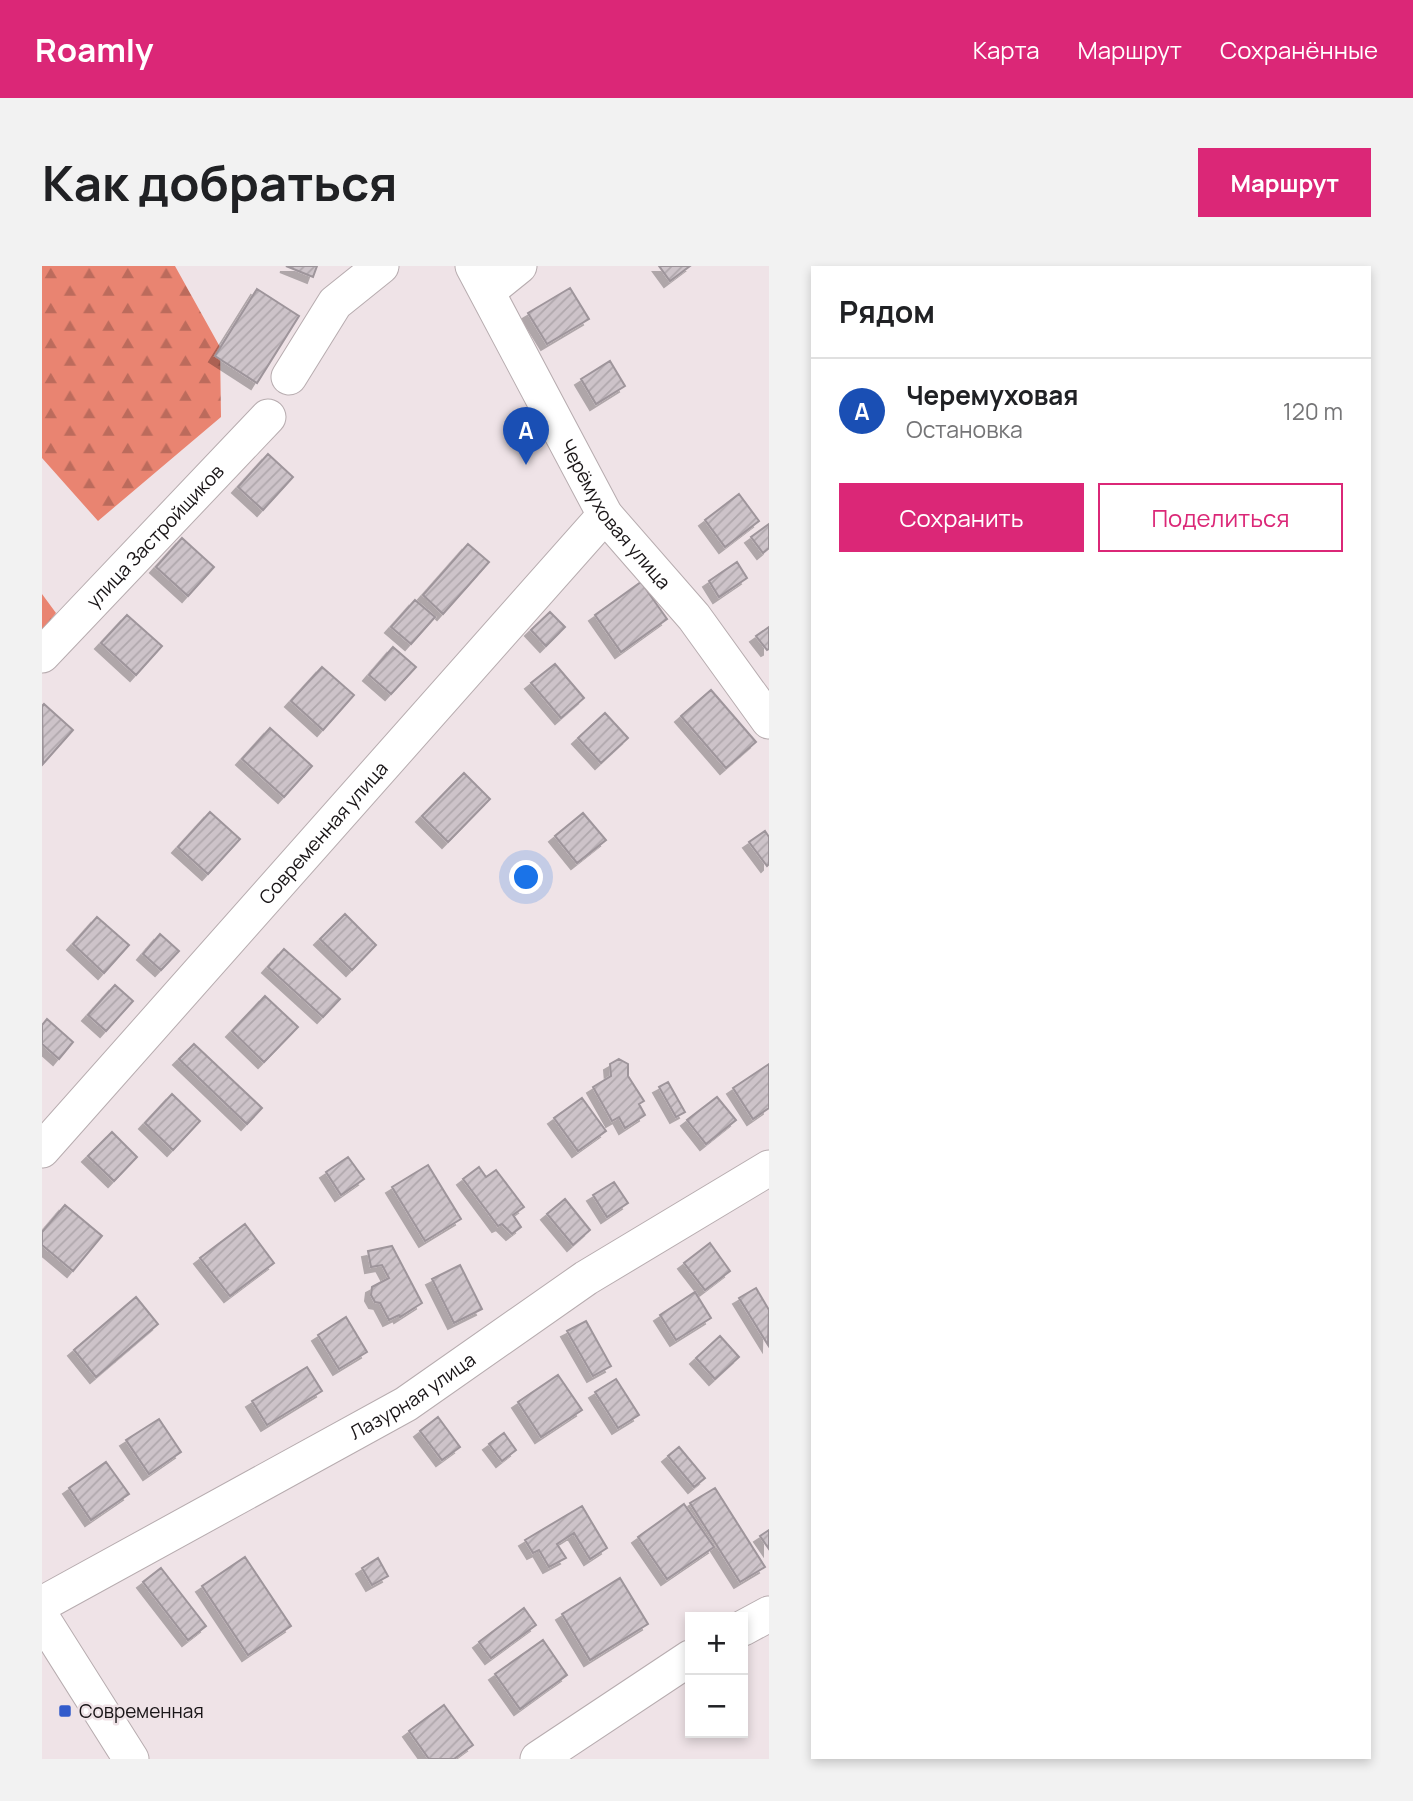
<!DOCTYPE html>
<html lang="ru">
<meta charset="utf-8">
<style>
:root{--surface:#fff;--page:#f2f2f2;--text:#202124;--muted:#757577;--line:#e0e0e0;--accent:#db2777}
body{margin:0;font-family:Manrope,sans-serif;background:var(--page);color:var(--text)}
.controls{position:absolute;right:21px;bottom:21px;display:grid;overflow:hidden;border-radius:0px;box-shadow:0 4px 10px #0003}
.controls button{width:63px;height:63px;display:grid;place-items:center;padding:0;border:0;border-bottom:2px solid var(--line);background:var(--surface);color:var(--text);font:35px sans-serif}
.you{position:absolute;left:485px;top:612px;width:24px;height:24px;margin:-18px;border:5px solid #fff;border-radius:50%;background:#1a73e8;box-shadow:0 0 0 10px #1a73e833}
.badge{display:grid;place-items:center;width:46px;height:46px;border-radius:50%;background:var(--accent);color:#fff;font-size:23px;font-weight:700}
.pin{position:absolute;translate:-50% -58px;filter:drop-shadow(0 2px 4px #0008)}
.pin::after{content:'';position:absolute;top:37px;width:24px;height:21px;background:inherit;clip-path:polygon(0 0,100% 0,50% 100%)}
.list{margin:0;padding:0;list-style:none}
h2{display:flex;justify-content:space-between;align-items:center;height:91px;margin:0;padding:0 28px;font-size:30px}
h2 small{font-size:23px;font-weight:400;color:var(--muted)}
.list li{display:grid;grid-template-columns:46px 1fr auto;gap:21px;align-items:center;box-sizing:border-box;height:105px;padding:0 28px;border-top:2px solid var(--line)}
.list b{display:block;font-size:26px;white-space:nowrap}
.list p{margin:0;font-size:23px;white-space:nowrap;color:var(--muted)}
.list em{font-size:23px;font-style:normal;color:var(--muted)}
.actions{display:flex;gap:14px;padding:21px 28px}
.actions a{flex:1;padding:16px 0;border:2px solid var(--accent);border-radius:0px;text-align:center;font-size:24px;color:var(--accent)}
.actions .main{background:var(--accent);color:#fff}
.map{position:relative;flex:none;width:727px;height:1493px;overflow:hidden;border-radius:0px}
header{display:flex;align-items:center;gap:42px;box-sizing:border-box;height:98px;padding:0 35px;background:var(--accent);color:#fff}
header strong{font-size:33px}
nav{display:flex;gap:38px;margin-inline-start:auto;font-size:24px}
.intro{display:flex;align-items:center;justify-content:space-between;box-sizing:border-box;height:168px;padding:0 42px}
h1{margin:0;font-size:49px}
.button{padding:18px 32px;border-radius:0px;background:var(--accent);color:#fff;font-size:24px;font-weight:700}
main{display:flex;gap:42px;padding:0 42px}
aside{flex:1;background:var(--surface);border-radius:0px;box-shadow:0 4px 10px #0003}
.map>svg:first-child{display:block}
.forest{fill:url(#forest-firs)}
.building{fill:url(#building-hatch);stroke:#9e959b;stroke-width:2;filter:url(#shadow)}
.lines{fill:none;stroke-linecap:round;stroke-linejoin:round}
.minor-casing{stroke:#b7acaf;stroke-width:37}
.minor{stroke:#fff;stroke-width:35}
.poi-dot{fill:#325bcb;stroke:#efe3e7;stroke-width:2.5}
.labels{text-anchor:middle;stroke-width:5;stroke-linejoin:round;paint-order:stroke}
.street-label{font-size:19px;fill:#191517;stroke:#efe3e7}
.poi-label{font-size:19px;fill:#191517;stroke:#efe3e7;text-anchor:start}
</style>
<header>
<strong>Roamly</strong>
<nav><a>Карта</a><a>Маршрут</a><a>Сохранённые</a></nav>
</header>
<div class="intro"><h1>Как добраться</h1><a class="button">Маршрут</a></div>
<main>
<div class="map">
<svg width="727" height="1493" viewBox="0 0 727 1493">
<defs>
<pattern id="forest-firs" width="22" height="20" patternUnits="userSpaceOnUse" patternTransform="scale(1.75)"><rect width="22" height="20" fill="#e98471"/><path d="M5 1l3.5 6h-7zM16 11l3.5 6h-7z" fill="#bc6b5c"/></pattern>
<pattern id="building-hatch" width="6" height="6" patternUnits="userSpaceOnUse" patternTransform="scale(1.75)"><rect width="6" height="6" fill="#cdc3c9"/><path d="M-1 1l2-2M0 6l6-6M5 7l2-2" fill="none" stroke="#afa7ac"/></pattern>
<filter id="shadow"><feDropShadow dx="-6" dy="6" stdDeviation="0" flood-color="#0004"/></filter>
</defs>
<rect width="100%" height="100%" fill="#efe3e7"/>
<path class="forest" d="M0 0H133L178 81 179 151 56 255 0 192Z
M0 328 14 347 0 364Z"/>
<path class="building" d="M244 0H275L271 11Z
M617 0H648L628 15Z
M528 22 547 53 505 78 486 47Z
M215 23 257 50 215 117 173 90Z
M568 95 583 120 554 138 539 113Z
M226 188 251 211 221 244 196 221Z
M697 228 717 255 683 281 663 254Z
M727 258V282L721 287 709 271Z
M140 272 172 301 146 330 114 301Z
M426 278 447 296 401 348 381 329Z
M695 296 705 312 677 331 667 315Z
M599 316 625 353 579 386 553 349Z
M373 334 393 351 369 378 349 361Z
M508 346 523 361 504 380 489 364Z
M85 349 120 380 94 409 59 377Z
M727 361V383L725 384 714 370Z
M351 381 374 401 349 428 327 409Z
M513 398 542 432 519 452 489 417Z
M280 401 312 429 281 464 249 435Z
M669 424 714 476 684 502 639 450Z
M2 438 31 464 1 498 0 440Z
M563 447 586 472 559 497 536 472Z
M228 462 270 500 242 531 200 493Z
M422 507 448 533 406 576 380 550Z
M168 546 198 573 166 608 136 581Z
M541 547 564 574 535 597 513 570Z
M723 565 727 571V598L725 600 707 576Z
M303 648 334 679 310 704 278 673Z
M55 651 87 679 62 707 31 678Z
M118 668 137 685 119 704 101 688Z
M242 683 298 733 281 751 226 701Z
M73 719 91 735 64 765 46 749Z
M223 730 256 761 222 796 190 765Z
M5 753 31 776 17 793 0 778V759Z
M152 778 220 842 205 858 137 793Z
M577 793 586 798V810L602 835 597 838 603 849 583 862 577 851 570 855 551 821 569 810 568 798Z
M727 798V842L711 853 691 822Z
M626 816 643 846 634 851 617 821Z
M130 828 158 855 131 884 103 857Z
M675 831 694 854 664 878 645 854Z
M540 832 564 865 536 885 512 852Z
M70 866 95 891 72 915 46 890Z
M306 891 322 913 299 929 284 906Z
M386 899 419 953 383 975 350 921Z
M437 901 444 911 454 904 482 941 471 949 479 961 470 968 460 958 456 960 421 913Z
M572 916 586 937 565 951 551 929Z
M523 933 548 964 531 979 505 948Z
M23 939 60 970 31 1005 0 979V966Z
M203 958 232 997 188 1030 158 992Z
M668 977 688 1005 663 1024 642 997Z
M350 980 380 1037 358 1051 357 1049 347 1054 338 1037 333 1036 329 1029 330 1021 347 1012 340 999 329 1001 326 985Z
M418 999 440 1043 412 1057 390 1013Z
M714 1022 727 1044 726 1079 697 1032Z
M653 1026 669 1052 634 1074 618 1049Z
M94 1031 116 1058 54 1111 32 1084Z
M304 1051 325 1086 297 1103 276 1069Z
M544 1055 569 1100 551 1110 525 1065Z
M678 1070 697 1091 673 1113 654 1092Z
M265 1101 280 1125 225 1159 210 1135Z
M516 1109 540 1144 499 1171 476 1136Z
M574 1113 597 1149 576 1162 553 1126Z
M396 1151 418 1181 400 1194 378 1165Z
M117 1153 139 1186 107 1208 84 1174Z
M462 1167 474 1184 460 1195 447 1178Z
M637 1181 663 1212 652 1221 626 1190Z
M64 1196 87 1228 49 1254 27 1222Z
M673 1222 723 1301 698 1316 648 1237Z
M642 1238 672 1281 625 1313 596 1271Z
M540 1240 565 1282 548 1293 532 1267 515 1278 524 1292 507 1301 497 1284 491 1287 483 1274Z
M727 1264V1283L718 1270Z
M203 1291 249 1360 206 1389 160 1320Z
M336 1292 346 1310 330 1319 320 1302Z
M119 1302 164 1360 146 1374 101 1316Z
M578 1312 606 1358 548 1394 520 1348Z
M482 1342 494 1359 449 1392 437 1376Z
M501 1374 525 1409 478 1443 453 1408Z
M402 1439 431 1479 412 1493H387L367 1465Z"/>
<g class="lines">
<g class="minor-casing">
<g id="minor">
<path id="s1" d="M431 0 563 249 652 351 727 455"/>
<path d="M446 25 477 0"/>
<path d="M247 111 293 37 339 0"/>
<path id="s2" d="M0 389 226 151"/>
<path id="s3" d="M0 884 563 249"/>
<path id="s4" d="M0 1338 364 1138 544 1012 727 902"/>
<path d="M0 1352 89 1493"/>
<path d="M701 1362 727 1348"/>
<path d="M496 1493 648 1392"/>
</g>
</g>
<use href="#minor" class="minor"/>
</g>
<rect class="poi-dot" x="16" y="1438" width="14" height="14" rx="3.5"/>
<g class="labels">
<g class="street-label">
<text dy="7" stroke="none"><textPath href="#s1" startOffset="287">Черёмуховая улица</textPath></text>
<text dy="7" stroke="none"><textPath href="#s2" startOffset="164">улица Застройщиков</textPath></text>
<text dy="7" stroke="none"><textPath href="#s3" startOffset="424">Современная улица</textPath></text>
<text dy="7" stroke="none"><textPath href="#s4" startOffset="425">Лазурная улица</textPath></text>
</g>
<g class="poi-label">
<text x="37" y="1452">Современная</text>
</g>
</g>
</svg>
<div class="controls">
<button>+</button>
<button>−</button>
</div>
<div class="you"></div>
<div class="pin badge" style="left:484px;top:199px;background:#1a4fb4">A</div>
</div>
<aside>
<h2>Рядом<small></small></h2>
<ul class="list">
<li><span class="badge" style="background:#1a4fb4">A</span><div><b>Черемуховая</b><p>Остановка</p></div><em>120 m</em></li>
</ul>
<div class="actions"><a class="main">Сохранить</a><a>Поделиться</a></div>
</aside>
</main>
